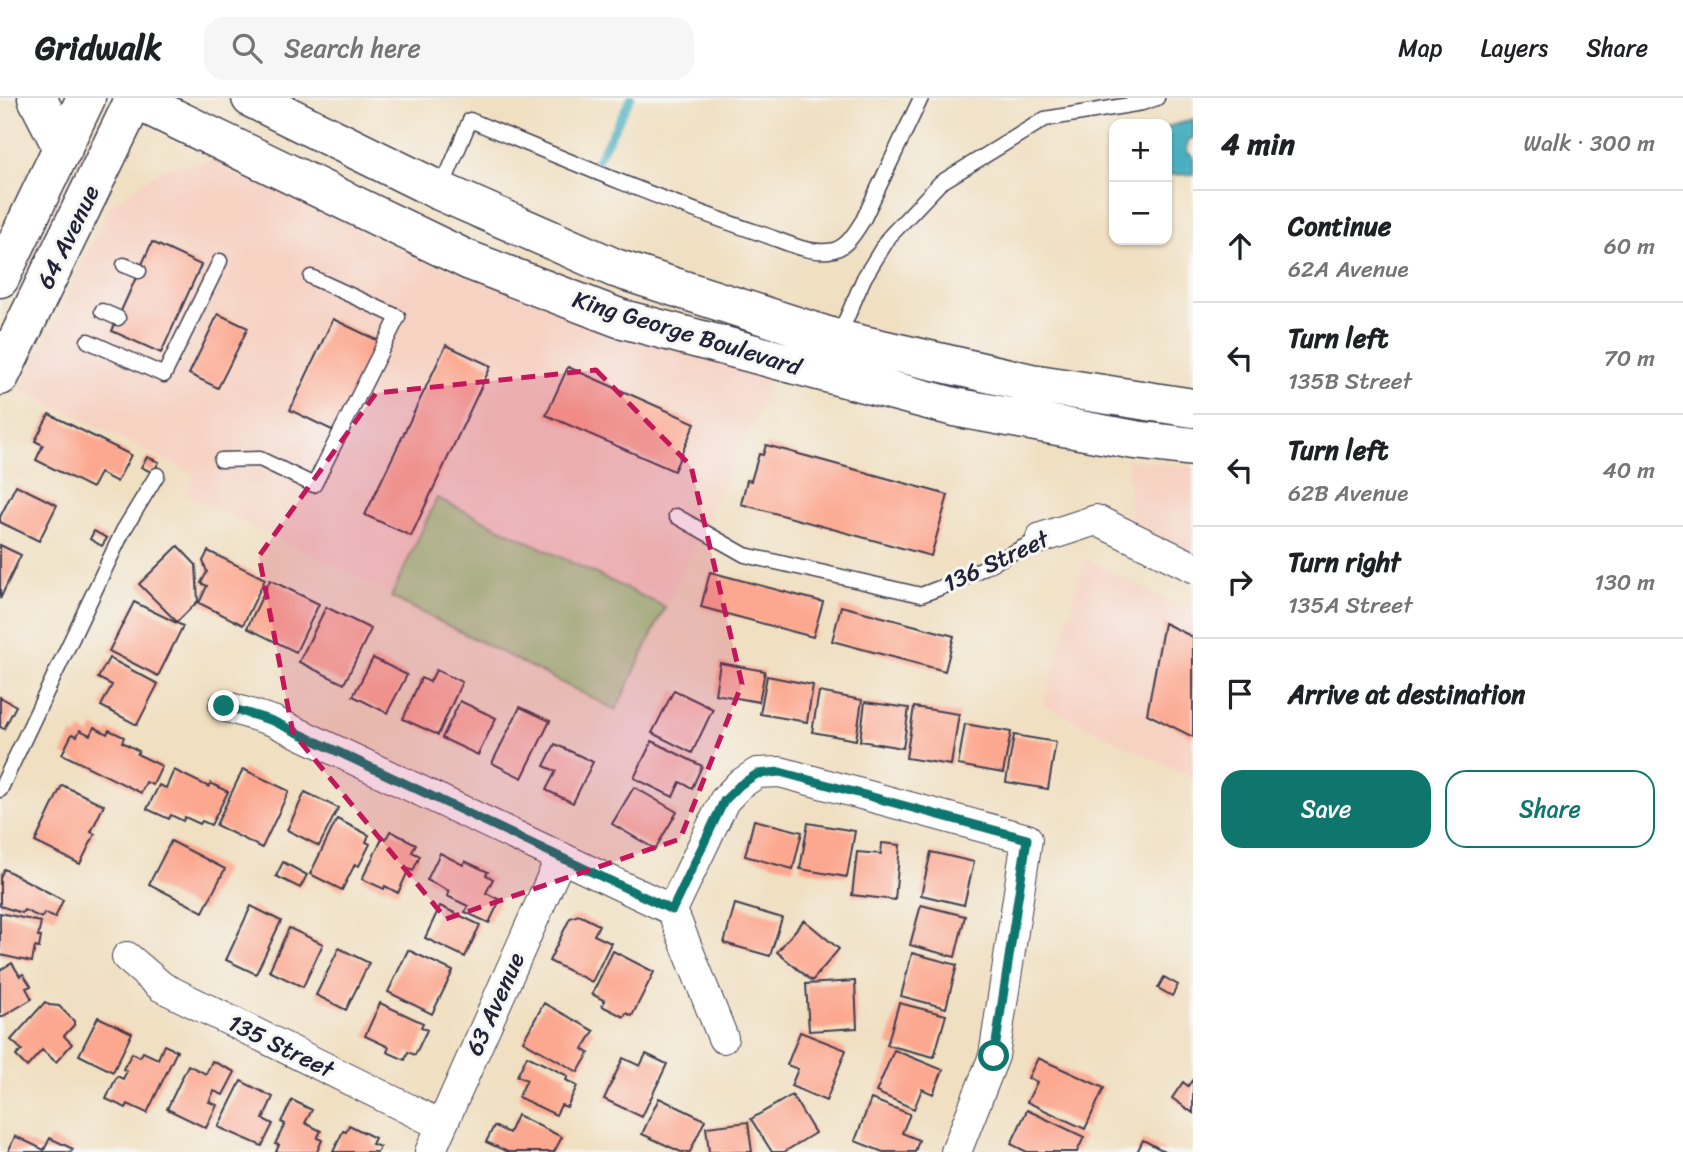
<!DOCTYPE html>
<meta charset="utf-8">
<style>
:root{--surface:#fff;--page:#f6f6f6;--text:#202124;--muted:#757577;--line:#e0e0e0;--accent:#0f766e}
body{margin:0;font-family:Sriracha,sans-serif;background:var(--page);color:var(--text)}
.controls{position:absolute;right:21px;top:21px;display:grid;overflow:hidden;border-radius:14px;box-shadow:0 2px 5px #0004}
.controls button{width:63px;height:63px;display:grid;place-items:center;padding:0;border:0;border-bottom:2px solid var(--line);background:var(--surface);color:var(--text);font:35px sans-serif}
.stop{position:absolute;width:21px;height:21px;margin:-16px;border:5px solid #0f766e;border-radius:50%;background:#fff}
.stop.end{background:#0f766e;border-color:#fff;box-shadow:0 2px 7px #0008}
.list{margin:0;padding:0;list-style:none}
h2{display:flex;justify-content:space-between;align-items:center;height:91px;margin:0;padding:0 28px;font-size:30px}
h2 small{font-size:23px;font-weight:400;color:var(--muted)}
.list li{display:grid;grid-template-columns:46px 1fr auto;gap:21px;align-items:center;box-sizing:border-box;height:112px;padding:0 28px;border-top:2px solid var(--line)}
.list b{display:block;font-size:26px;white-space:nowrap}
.list p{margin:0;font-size:23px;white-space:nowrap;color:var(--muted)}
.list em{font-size:23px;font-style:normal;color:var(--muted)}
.actions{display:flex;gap:14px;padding:21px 28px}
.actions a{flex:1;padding:16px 0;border:2px solid var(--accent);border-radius:21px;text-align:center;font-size:24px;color:var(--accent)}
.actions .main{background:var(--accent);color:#fff}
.icon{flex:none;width:38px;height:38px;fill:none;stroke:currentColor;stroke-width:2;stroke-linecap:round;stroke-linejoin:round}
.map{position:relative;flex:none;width:1193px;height:1054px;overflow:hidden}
header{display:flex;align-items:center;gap:42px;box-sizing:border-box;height:98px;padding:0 35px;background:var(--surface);border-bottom:2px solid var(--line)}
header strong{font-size:33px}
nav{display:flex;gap:38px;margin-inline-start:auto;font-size:24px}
.search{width:490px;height:63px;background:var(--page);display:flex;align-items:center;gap:18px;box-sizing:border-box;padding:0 24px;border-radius:21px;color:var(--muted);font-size:26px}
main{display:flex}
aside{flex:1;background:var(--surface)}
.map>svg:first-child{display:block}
.built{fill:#f6d2c3}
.green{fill:#98d082;stroke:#5d795e;stroke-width:2}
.water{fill:#3daabc;stroke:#30667c;stroke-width:2}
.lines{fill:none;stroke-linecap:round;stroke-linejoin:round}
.stream{stroke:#3daabc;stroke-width:8}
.building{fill:#fca890}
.service-casing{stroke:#413e4f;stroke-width:17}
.minor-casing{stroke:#413e4f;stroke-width:32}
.secondary-casing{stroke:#413e4f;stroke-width:41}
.primary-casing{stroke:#413e4f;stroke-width:41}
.service{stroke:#fff;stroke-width:14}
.minor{stroke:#fff;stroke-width:30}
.secondary{stroke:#fff;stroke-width:38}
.primary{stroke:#fff;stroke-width:38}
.route{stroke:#0f766e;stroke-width:9}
.marked{fill:#c2185b;fill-opacity:0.2;stroke:#c2185b;stroke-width:5;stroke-dasharray:14 9;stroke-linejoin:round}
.labels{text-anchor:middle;stroke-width:6;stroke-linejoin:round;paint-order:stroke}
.street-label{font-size:24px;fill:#22223b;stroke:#f6f6f2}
</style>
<header>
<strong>Gridwalk</strong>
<div class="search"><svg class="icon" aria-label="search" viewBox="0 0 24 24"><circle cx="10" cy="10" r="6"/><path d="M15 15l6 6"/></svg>Search here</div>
<nav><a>Map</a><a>Layers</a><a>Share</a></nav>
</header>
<main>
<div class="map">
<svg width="1193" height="1054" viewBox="0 0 1193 1054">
<rect width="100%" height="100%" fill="#f6f6f2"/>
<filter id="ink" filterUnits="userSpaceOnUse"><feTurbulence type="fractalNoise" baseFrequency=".0143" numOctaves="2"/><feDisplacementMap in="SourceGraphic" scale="14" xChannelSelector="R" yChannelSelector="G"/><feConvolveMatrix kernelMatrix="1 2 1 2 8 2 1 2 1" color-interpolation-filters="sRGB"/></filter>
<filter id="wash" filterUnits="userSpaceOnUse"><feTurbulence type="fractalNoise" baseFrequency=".00686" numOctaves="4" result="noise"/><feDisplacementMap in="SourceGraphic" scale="28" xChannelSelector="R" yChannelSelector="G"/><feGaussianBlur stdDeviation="1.57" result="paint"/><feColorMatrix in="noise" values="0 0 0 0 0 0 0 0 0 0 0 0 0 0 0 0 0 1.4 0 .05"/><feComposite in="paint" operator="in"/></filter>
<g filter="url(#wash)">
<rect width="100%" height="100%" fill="#f0dfc1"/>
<path class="built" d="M213 63 423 162 767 281 765 299 665 509 438 400 390 495 186 396 195 376 22 292 111 106 163 70Z
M1127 361 1193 369V459L1132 430Z
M1085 460 1193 515V680L1043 607Z"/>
<path class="green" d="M437 400 665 509 616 612 391 499Z"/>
<path class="water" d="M1193 21V40L1188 42 1187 54 1193 58V76L1167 77V29Z"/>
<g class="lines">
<path class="stream" d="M591 74 631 0"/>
</g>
<g id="blocks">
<path class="building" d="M152 144 201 167 161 255 112 233Z
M218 216 248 230 218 290 189 276Z
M333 221 379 243 336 334 290 312Z
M446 247 491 268 411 438 365 417Z
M568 269 695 325 674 373 546 317Z
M49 316 131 357 117 384 100 375 92 390 36 362 43 347 35 343Z
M766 347 948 397 931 458 741 406 747 382 751 383 759 356 763 357Z
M147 359 159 364 153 375 141 369Z
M16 387 57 407 39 443 0 424V419Z
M94 433 107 440 102 448 90 441Z
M0 447 21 457 0 501Z
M178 448 196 467 198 503 177 524 139 486Z
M208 453 265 481 243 527 199 505 207 488 201 485 207 474 203 463Z
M710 474 823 504 813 539 701 509Z
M270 482 319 506 296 554 247 530Z
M134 504 183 528 158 578 109 553Z
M841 508 954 538 945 573 832 543Z
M326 509 371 531 344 586 299 564Z
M1164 525 1193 539V639L1147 616Z
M109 560 158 586 137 627 101 608 112 587 98 580Z
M373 560 407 577 387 615 353 598Z
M720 565 765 573 759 604 715 596Z
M436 572 462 584 438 637 403 621 421 580 430 584Z
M767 578 813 587 807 624 760 616Z
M674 592 713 611 692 655 652 635Z
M819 594 862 602 856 642 812 634Z
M0 599 16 608 4 631 0 629Z
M460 603 496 620 478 657 442 640Z
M865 604 909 610 903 650 860 643Z
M520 609 550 623 522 680 492 665Z
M914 609 959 616 951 667 906 660Z
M965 626 1011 634 1003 675 958 667Z
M94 629 107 636 109 632 124 639 122 644 139 653 137 656 162 668 153 687 146 684 141 695 62 656 72 636 77 638 80 632 90 637Z
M1014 637 1056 644 1048 691 1006 684Z
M652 643 702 668 692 690 680 684 673 699 634 680Z
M555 646 593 664 573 705 546 692 556 673 544 668Z
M243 671 289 693 262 750 216 727Z
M174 672 209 689 211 685 228 694 211 727 202 723 200 726 185 719 183 723 171 717 169 721 147 711 159 687 166 690Z
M62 687 104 707 91 734 95 736 80 766 35 744Z
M634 689 677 714 655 751 612 726Z
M305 694 338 710 319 748 287 732Z
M337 721 369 737 366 744 370 746 359 768 355 766 342 792 310 776Z
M754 722 802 734 793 771 745 758Z
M808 725 855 733 847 779 800 771Z
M390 733 416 746 412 754 420 758 413 773 409 771 398 795 385 788 384 791 362 781 383 739 386 741Z
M171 743 225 771 203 814 149 786Z
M882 745 900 747 895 802 852 797 857 754 881 756Z
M931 754 974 764 964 807 921 797Z
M440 755 463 767 465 763 488 774 486 777 493 781 486 795 500 802 489 825 465 814 468 808 447 798 449 793 427 782Z
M283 764 307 777 300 790 276 778Z
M4 771 63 802 55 820 44 815 42 820 24 812 22 815 0 808V779Z
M735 806 782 820 770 858 724 845Z
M921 807 965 818 955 859 910 847Z
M251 808 281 823 256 876 226 862Z
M440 808 480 827 465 859 425 840Z
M0 815 41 824 38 839H41L39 850 35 849 32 864 0 857Z
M579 817 599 827 594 837 611 845 592 884 549 863 570 820Z
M804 822 839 851 812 883 777 854Z
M289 830 323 846 303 889 269 873Z
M339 850 369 865 346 912 316 897Z
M408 852 453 873 432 916 388 894Z
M613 853 654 874 632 918 626 915 624 919 602 908 605 903 592 896Z
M912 855 957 867 946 910 901 898Z
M12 865 20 878 23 876 31 888 26 890 32 901 0 920V872Z
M1164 879 1178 887 1172 898 1158 890Z
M855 883 857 930 809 933 806 886Z
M45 904 49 907 59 908 74 923V927L64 938 72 946 56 964 42 952 27 969 16 958 22 952 11 942Z
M380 905 423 925 421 929 427 932 415 957 408 954 405 962 387 954 389 949 365 938Z
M544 905 594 933 583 951 589 955 578 974 523 943Z
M899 905 946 917 934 959 887 947Z
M98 919 132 935 113 974 79 957Z
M800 934 846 952 826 1003 791 988 798 971 787 967Z
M164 947 177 953 147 1015 128 1006 126 1010 106 1001 117 978 123 981 127 973 123 971 132 955 140 959 143 954 158 961Z
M894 952 943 972 933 996 922 991 914 1011 876 994Z
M646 956 667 966 642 1019 604 1001 623 960 640 968Z
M527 958 568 978 566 982 577 988 567 1009 561 1007 556 1017 518 999 527 982 517 978Z
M1038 960 1104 990 1085 1031 1027 1004 1037 984 1028 980Z
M212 963 235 974 223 997 214 993 209 1004 217 1007 206 1030 167 1011 188 967 206 976Z
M1193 981V1015L1172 1000 1183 984 1188 988Z
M241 983 273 999 263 1021 273 1026 262 1048 218 1029Z
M792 997 815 1035 784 1054H772L751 1021Z
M659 1000 705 1022 690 1054H681L642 1036Z
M871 1001 910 1016 902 1035 919 1042 915 1054H883L855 1043Z
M292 1002 312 1012 305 1025 321 1033 317 1040 322 1042 317 1054H276L279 1047 275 1046 285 1026 281 1024Z
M1027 1012 1084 1039 1077 1054H1027L1011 1046Z
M517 1017 562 1039 554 1054H508L486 1044 494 1028 509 1035Z
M748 1024 752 1054H709L706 1029Z
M349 1027 375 1040 372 1046 380 1049 377 1054H333L343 1033 346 1034Z
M15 1038 44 1052 50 1040 73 1051 71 1054H8Z
M1143 1042 1166 1054H1137Z"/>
</g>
</g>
<g filter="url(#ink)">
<use href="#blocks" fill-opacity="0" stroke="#413e4f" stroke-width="2"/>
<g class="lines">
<g class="service-casing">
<path id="service" d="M441 92 470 22C566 62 663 103 762 136 784 143 811 158 834 152 848 148 856 133 863 122L921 0
M124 167 139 173
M102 213 118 220
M838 240 864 180 889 139 940 85 1045 21 1142 5 1157 0
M88 243 164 277 220 163
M221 362 260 361 314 387 398 219 311 179
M676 418 745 457 921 497 958 483 1041 440
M0 692 123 433 157 377"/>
</g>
<g class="minor-casing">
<path id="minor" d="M1041 440 1096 422 1193 469
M224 608 273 623 672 812
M127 859 162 889 441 1027
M723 940 672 812 724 703 739 687 757 675 780 674 1027 741 994 958 956 1054
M430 1054 561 759"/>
</g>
<g class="secondary-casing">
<path id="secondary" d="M0 180 86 0
M0 278 135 0"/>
</g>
<g class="primary-casing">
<path id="primary" d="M37 0 63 51
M132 0 468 162 619 220 954 309 1135 342 1193 349
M251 0 440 93 615 170 837 241 1031 285 1193 310"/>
</g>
<use href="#service" class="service"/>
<use href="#minor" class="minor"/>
<use href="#secondary" class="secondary"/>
<use href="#primary" class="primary"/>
</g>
</g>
<g class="lines" filter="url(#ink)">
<path class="route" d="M224 608 273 623 672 812 724 703 740 687 757 676 780 674 1027 741 994 958"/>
</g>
<path class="marked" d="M596 272 691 368 742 586 680 741 446 821 293 635 259 458 376 295Z"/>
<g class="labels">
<g class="street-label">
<text transform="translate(68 139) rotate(-64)" y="8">64 Avenue</text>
<text transform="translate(687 235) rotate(17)" y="8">King George Boulevard</text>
<text transform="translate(996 463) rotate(-25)" y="8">136 Street</text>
<text transform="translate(495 906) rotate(-66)" y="8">63 Avenue</text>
<text transform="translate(281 948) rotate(26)" y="8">135 Street</text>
</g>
</g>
</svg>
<div class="controls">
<button>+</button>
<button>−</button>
</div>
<div class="stop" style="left:994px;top:958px"></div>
<div class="stop end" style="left:224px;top:608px"></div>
</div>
<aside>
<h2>4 min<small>Walk · 300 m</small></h2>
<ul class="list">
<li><svg class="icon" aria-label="ahead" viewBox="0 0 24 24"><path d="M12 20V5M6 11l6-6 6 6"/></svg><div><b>Continue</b><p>62A Avenue</p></div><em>60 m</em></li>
<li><svg class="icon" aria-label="left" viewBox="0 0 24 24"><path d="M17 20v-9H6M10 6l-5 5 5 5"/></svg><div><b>Turn left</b><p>135B Street</p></div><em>70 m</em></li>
<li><svg class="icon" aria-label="left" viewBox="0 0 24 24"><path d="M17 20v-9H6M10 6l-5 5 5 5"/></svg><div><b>Turn left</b><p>62B Avenue</p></div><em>40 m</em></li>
<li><svg class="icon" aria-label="right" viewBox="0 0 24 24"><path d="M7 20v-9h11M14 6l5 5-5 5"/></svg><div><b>Turn right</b><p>135A Street</p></div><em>130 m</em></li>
<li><svg class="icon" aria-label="arrive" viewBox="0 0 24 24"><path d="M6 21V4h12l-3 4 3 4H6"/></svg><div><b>Arrive at destination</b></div></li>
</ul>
<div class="actions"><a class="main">Save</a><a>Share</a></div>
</aside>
</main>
